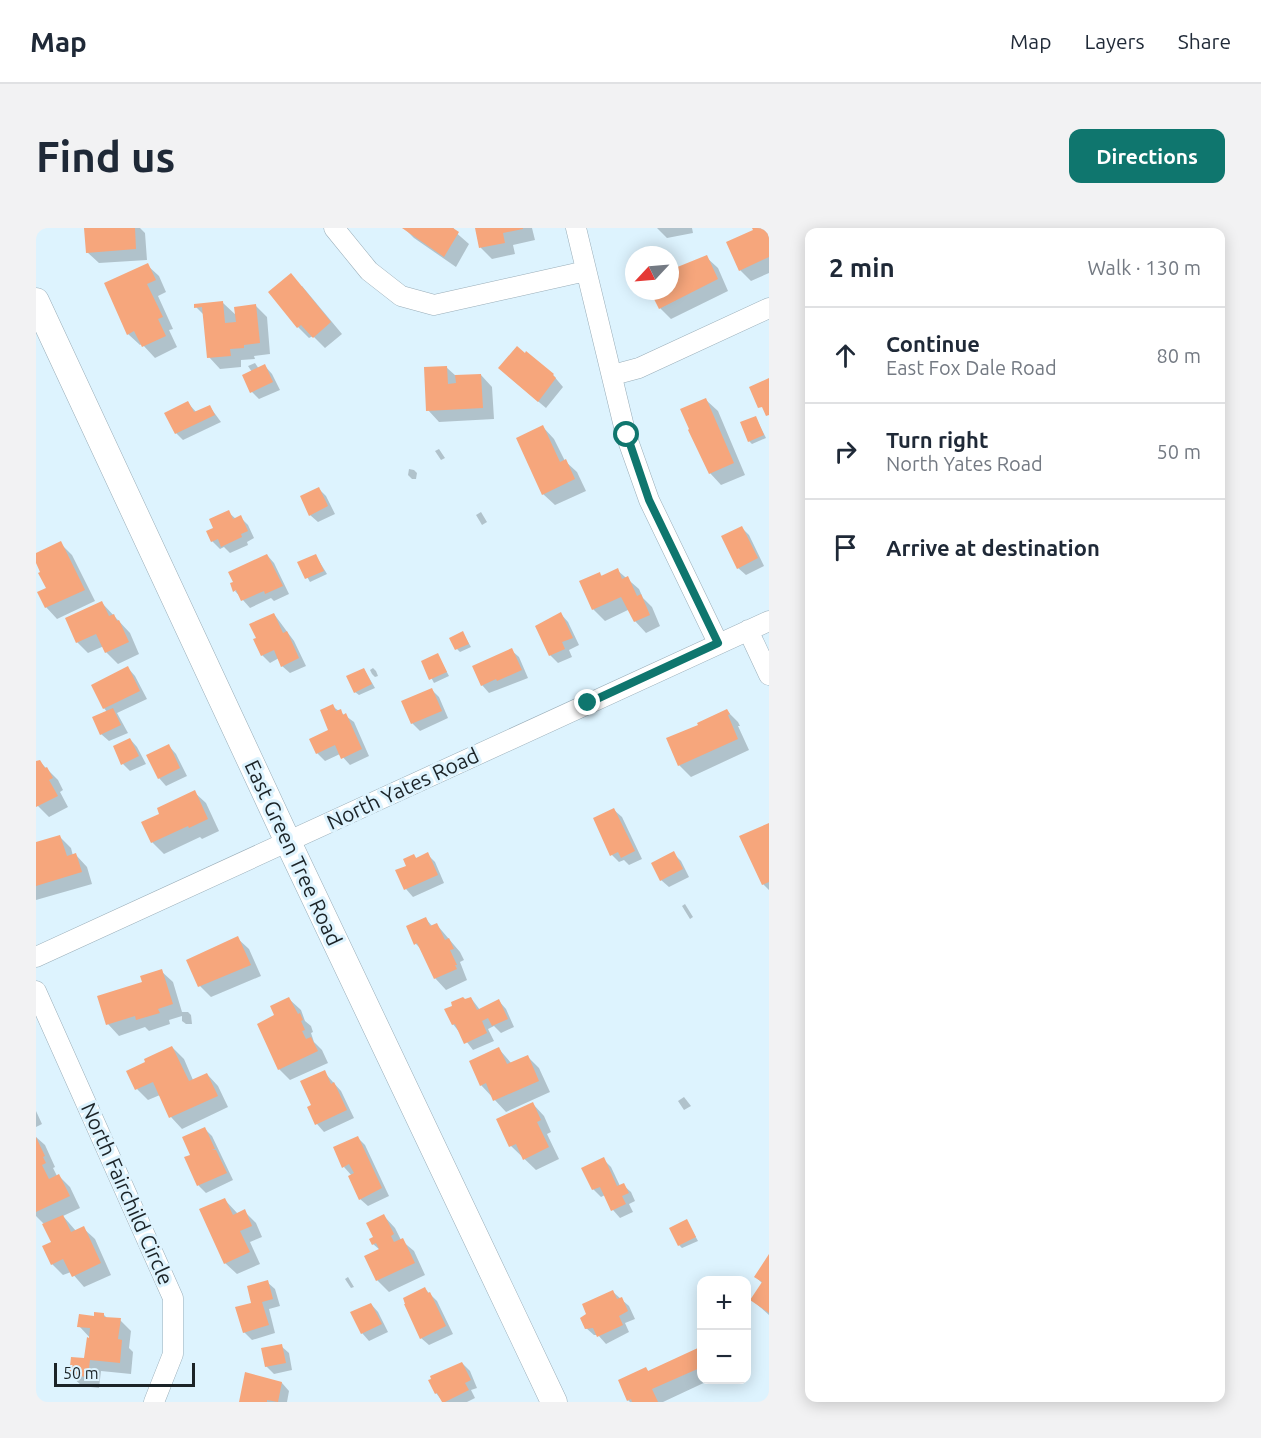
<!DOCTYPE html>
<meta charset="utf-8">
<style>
:root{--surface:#fff;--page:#f2f2f3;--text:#1f2937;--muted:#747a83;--line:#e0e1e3;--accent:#0f766e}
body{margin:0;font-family:Ubuntu,sans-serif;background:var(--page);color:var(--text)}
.controls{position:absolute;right:18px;bottom:18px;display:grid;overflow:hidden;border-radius:12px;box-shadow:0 3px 15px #0003}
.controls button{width:54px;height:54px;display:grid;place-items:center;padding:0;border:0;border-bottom:2px solid var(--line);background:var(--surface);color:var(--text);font:30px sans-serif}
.compass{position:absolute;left:589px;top:18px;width:54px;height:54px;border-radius:50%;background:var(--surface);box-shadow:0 3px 15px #0003;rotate:244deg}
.scale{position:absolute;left:18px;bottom:15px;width:141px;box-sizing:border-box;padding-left:6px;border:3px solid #1b2327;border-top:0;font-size:16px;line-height:21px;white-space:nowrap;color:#1b2327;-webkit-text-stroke:4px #ddf3fe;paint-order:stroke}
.stop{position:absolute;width:18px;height:18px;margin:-14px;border:4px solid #0f766e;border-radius:50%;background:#fff}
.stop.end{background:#0f766e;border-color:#fff;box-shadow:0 2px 6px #0008}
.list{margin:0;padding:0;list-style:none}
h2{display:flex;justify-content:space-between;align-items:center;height:78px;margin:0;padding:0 24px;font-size:26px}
h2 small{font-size:20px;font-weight:400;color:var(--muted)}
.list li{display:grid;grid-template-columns:39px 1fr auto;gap:18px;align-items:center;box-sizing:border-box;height:96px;padding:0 24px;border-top:2px solid var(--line)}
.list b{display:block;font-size:22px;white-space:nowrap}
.list p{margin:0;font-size:20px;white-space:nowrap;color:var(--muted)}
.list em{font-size:20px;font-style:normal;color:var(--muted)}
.icon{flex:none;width:33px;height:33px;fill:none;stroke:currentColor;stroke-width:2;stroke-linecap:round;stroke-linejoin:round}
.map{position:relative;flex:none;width:733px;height:1174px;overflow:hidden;border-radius:12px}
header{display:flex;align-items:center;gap:36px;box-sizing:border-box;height:84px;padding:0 30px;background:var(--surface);border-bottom:2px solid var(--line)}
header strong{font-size:28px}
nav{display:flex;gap:33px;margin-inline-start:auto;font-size:21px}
.intro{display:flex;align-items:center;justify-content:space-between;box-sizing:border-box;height:144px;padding:0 36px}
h1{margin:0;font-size:42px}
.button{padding:15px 27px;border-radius:12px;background:var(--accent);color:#fff;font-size:21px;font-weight:700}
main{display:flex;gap:36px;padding:0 36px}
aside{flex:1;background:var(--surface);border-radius:12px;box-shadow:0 3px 15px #0003}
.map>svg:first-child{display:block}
.shadow{fill:#0003}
.building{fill:#f6a67c}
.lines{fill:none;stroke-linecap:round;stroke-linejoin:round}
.minor-casing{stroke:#99adb8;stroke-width:21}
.tertiary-casing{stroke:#99adb8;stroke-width:27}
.minor{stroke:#fff;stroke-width:20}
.tertiary{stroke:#fff;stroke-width:26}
.route{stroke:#0f766e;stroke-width:8}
.labels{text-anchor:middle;stroke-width:6;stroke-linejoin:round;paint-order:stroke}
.street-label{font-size:21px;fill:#1b2327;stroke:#ddf3fe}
</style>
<header>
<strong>Map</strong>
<nav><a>Map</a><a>Layers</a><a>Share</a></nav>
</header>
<div class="intro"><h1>Find us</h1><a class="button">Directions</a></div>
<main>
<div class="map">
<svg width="733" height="1174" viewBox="0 0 733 1174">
<rect width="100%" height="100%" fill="#ddf3fe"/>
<path class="shadow" d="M50 0H104L109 5 111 32 63 35 51 24Z
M368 0H418L417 2 433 16 420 39 378 10Z
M440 0H496L499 12 477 17 479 26 456 31 445 20Z
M621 0H656L657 5 631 10Z
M717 0H733V45L715 53 704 42 719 3Z
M670 29 682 40 692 63 635 91 624 80 616 63H634V44Z
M111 37 123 48 130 64 122 68 137 101 133 102 141 119 119 130 106 116 104 117 92 106Z
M266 58 306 106 289 120 277 108 273 110 262 99 235 64Z
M187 75 201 88 220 78 231 89 234 126 218 128 219 131 205 132V139L184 141 173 129 169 88 160 79Z
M219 135 223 141 229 138 236 146 244 162 223 171 216 164V144L212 138Z
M410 139 420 148 445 147 456 159 458 191 403 194 392 182Z
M517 147 527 159 510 180 472 148Z
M670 172 682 183 709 247 685 257 674 245Z
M152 175 161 185 174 179 185 194 147 212 140 205Z
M720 190 730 210 716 216 713 213Z
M507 199 518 211 529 233 541 244 550 263 519 277 507 266Z
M403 221 409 230 405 232 399 223Z
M373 241 378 242 381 245 380 251H376L372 247Z
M283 261 290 268 299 286 282 294 274 287Z
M192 284 200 291 204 289 212 297 218 310 211 314 212 317 194 325 188 319 184 321 176 313 179 300Z
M445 284 451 294 446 297 440 287Z
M706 300 713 307 728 338 710 347 702 340Z
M24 315 36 327 59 373 21 391 10 379 11 361 0 332V327Z
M231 327 238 335 253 366 238 373 235 370 214 380 199 363Z
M280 328 291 346 274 354 263 335Z
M581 342 603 361 607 370 616 379 624 398 610 405 599 393 594 381 569 393 557 381 564 346 567 349Z
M66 375 94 405 103 426 82 436 70 424 68 418 52 425 41 414Z
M238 386 258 413 270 438 254 445 246 438 243 430 234 435 226 427Z
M525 386 532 394 543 417 533 422 536 429 522 435 514 427Z
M427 405 435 419 424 424 421 421Z
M475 422 483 429 492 450 453 465 446 457Z
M402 427 413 448 398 455 387 434Z
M92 440 99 448 111 471 81 485 92 505 73 513 65 506 71 484 68 480Z
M337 440 340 443 342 448 339 449 336 446 334 442Z
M328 441 339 460 323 467 319 464Z
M396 462 403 469 412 490 384 503 376 495Z
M296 478 318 494 333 528 314 537 304 526 289 533 281 525 294 503Z
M691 483 702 494 704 498H702L713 522 655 549 643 537 664 498Z
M94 511 101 519 110 536 94 543 87 536Z
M133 518 140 526 151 548 130 558 123 550Z
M3 533 22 552 27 562 24 564 32 579 13 589 0 576V535Z
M158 564 170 575 183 603 166 611 164 609 128 626 116 614 125 587Z
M578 582 586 589 606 631 593 637 588 632 583 634 576 627Z
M733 596V662L727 656Z
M24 609 35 620 37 628 40 627 51 639 56 656 0 672V616Z
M637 625 645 633 653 649 633 659 625 652Z
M391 626 399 634 408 655 377 669 370 661 378 628 381 631Z
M649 676 657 689 654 691 646 678Z
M389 690 397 699 401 697 424 724 428 732 424 734 431 752 410 762 399 750 386 722 380 716 372 698Z
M201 710 213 721 225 748 175 769 164 758Z
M125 743 137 754 146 784H152L155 787 156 796H150L146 793V788L133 792 134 796 113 803 109 799 83 808 72 796 108 755Z
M435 770 444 782 463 773 470 781 478 799 465 805 458 798 452 801 458 813 437 822 417 796 418 778Z
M253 771 265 782 269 793 275 798 277 804 275 805 278 814 286 822 292 835 254 852 243 841 240 788Z
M136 819 148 831 157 852 171 846 182 858 192 879 146 901 135 889 124 867 112 872 101 861Z
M463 821 476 836 492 829 503 840 514 864 470 884 445 857Z
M288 844 305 863 318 890 288 904 281 896 277 878Z
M648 869 655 878 648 882 642 873Z
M497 876 508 888 515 904 511 906 523 931 500 942 475 918 462 892Z
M0 883 6 896 0 899Z
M169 901 176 908 197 952 170 965 163 958 150 930 156 927Z
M0 909 9 917 19 939 17 940 21 948H23L34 959 44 980 27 988 40 1003 47 1000 59 1011 75 1047 48 1059 35 1044 27 1047 16 1036 17 1015 9 997 0 988Z
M321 909 329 917 353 968 332 978 324 971 316 948 308 939Z
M567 931 575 939 584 958 587 957 595 964 599 973 593 976 597 984 584 990 577 982 569 967 565 969 557 961Z
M189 972 202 986 208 983 220 995 226 1009 214 1014 224 1036 201 1046 189 1035Z
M348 988 359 1000 365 1012 378 1023 389 1047 353 1064 341 1052 330 1029 344 1022 337 1016Z
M651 993 662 1013 646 1020 643 1017Z
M733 1029V1087L716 1072 727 1056 720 1049Z
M312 1049 318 1059 315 1060 309 1051Z
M231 1054 239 1061 244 1078 233 1081 239 1105 216 1112 208 1104 217 1076Z
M389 1061 401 1073 417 1106 393 1117 385 1110Z
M577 1064 593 1078 599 1091 589 1095 593 1104 570 1116 562 1107H558L550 1100Z
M335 1076 342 1084 352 1104 333 1113 326 1105Z
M666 1085V1094L662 1086Z
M67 1086 71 1090 84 1092 95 1103 93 1120 97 1124 95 1146 65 1143 63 1160 46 1158 34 1147 49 1132 56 1112 43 1098Z
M245 1118 253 1125 256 1142 238 1146 230 1138Z
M663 1121 666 1123V1152H674L627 1174H594L592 1172 610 1141 613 1144Z
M426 1135 434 1143 441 1160 435 1162 439 1170 431 1174H407L400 1165Z
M211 1146 246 1155 253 1163 251 1174H205Z"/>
<path class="building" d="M48 0H99L100 21 50 25Z
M366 0H417L423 4 408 29Z
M439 0H487V1L467 5 469 15 443 20Z
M716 0H733V29L703 43 690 14 717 2Z
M671 27 682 51 623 81 614 63H634V42Z
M112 35 120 52 111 56 127 89 122 91 130 108 106 119 98 103 91 107 68 55Z
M255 45 295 94 277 110 265 97 261 100 232 64Z
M187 73 189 95 200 94 198 79 220 76 224 115 208 117V120L194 121 195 128 171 130 166 79 158 80V76Z
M481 118 489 125 490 123 518 146 517 147 520 150 502 174 462 140Z
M229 136 237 154 214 165 206 147Z
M411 138 412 156 420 155 419 147 445 146 447 180 390 183 388 139Z
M733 150V187L730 188 726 179 722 180 713 159Z
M670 170 698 235 673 246 652 202 653 201 644 181Z
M152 173 158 184 174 177 179 187 139 206 128 185Z
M720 188 728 207 712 214 704 194Z
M507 197 524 234 530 231 539 251 506 267 480 210Z
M283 259 292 278 273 288 264 268Z
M193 282 197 291 205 287 212 303 205 306 206 309 185 319 182 311 175 314 170 303 177 300 173 291Z
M706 298 722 330 701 341 685 308Z
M25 313 49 362 9 380 1 364 10 360 2 345 4 344 0 335V325Z
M231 326 247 358 229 366 228 363 205 373 200 362 197 364 194 355 197 354 192 344Z
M280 326 288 343 269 351 261 334Z
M582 340 586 351 592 348 601 368 605 366 614 387 598 394 585 369 556 382 543 353 564 344 565 348Z
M66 373 73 388 78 386 81 393 83 392 93 414 69 425 60 406 40 415 29 390Z
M525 384 537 410 526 414 529 421 513 428 499 398Z
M238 385 247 405 251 403 263 430 245 439 238 422 225 428 217 411 220 410 213 396Z
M427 403 433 416 419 422 413 410Z
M476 420 486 442 461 453 460 451 445 458 436 438Z
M402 425 411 444 393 452 385 433Z
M92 438 104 463 67 481 55 457Z
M328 440 336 456 318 465 310 448Z
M396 460 406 483 375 496 365 473Z
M297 476 300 483 305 481 307 487 310 485 326 521 305 531 299 517 280 526 273 511 292 502 284 482Z
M77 480 85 497 64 507 56 489Z
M691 481 694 486 692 487 702 511 642 538 630 510 662 497 661 495Z
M94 510 103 528 85 537 77 518Z
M133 516 144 540 122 551 110 527Z
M4 532 9 540 11 539 17 550 13 552 22 568 0 579V533Z
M159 562 172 591 153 600 152 598 115 615 105 594 123 586 121 580Z
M578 580 599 623 585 630 582 624 574 628 557 590Z
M733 595V654L726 657 703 608Z
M24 607 31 628 40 625 46 644 0 658V614Z
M638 623 647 641 624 653 615 635Z
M392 624 402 647 368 662 359 642 370 638 367 631 378 626 380 630Z
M390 689 394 698 401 695 409 712 413 710 418 721 414 722 421 737H419L421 741 398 751 381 715 378 717 370 698Z
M202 708 215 737 162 759 150 732Z
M126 741 137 776 122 781 124 785 100 792 99 788 70 797 61 768 106 754 104 748Z
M253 769 262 786 264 785 267 792 265 793 269 802 266 803 270 811 275 809 282 823 242 842 221 796 238 787 234 778Z
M427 769 429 771 435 769 441 782 463 771 472 791 456 798 452 790 446 793 451 805 428 816 419 796 416 797 408 781 416 778 415 774Z
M136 818 153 853 171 845 182 868 133 890 117 854 99 862 90 843 109 834 108 831Z
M463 819 471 836 492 827 503 853 457 873 450 855 444 858 433 833Z
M289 842 295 856 298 854 311 882 279 897 271 879 275 877 264 853Z
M497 874 505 892 501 894 513 919 487 932 480 916 473 919 460 891Z
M169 899 179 921 176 922H180L191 945 161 958 148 929 154 927 146 909Z
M322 908 346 960 323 972 312 948 318 945 313 936 306 940 297 919Z
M0 909 9 928 7 929 10 935 6 937 13 951 23 946 34 968 0 984Z
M568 929 581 958 588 955 593 965 586 968 590 976 575 983 564 959 556 962 545 940Z
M189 970 197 987 209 981 216 998 204 1003 214 1024 188 1036 163 981Z
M348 986 358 1006 355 1008 358 1014 367 1010 379 1035 340 1053 328 1028 343 1021 340 1015 336 1017 333 1011 337 1009 330 995Z
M27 987 35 1004 48 998 65 1035 36 1049 27 1031 15 1037 6 1018 15 1014 6 996Z
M651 991 660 1009 642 1018 633 1000Z
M733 1026V1085L714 1072 726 1054 718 1049Z
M232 1052 237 1071 226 1074 233 1097 207 1105 199 1079 215 1075 211 1058Z
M389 1059 392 1065 394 1064 410 1098 384 1111 368 1076H369L367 1070Z
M577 1062 581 1071 586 1069 592 1083 583 1088 587 1097 561 1109 557 1100 549 1101 544 1090 550 1086 546 1076Z
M335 1075 346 1096 325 1106 314 1084Z
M58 1084 68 1085V1089L85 1090 82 1111 86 1112 84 1135 54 1132 52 1149 33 1147 35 1129 48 1130 51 1109 53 1110 54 1100 41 1099 43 1086 58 1088Z
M246 1116 250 1135 229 1139 225 1120Z
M664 1119 666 1139 616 1161 622 1174H596L595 1171 591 1173 582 1152 610 1139 612 1143Z
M426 1134 435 1152 429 1155 433 1162 409 1174H406L401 1165 399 1166 392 1152 395 1151 394 1148Z
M209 1144 246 1154 242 1174 231 1172V1174H203Z"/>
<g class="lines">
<g class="minor-casing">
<path id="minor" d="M298 0 333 43 365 68 398 77 550 43
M540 0 590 207 613 272 682 415
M577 147 603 140 733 80
M712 402 733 447
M0 729 733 393
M0 763 137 1070V1126L118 1174"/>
</g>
<g class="tertiary-casing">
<path id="tertiary" d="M0 73 252 614 518 1174"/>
</g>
<use href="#minor" class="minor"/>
<use href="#tertiary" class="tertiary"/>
</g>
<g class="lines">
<path class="route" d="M552 475 682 415 613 272 591 207"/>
</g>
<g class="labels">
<g class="street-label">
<text transform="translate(367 561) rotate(-25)" y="7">North Yates Road</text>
<text transform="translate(257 625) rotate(65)" y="7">East Green Tree Road</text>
<text transform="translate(91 966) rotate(66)" y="7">North Fairchild Circle</text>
</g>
</g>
</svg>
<div class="controls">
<button>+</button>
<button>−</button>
</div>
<svg class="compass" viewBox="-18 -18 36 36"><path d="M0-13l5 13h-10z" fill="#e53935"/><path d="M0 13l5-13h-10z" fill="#747a83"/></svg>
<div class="scale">50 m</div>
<div class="stop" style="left:591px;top:207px"></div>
<div class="stop end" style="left:552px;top:475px"></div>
</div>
<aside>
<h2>2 min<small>Walk · 130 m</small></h2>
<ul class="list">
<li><svg class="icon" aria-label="ahead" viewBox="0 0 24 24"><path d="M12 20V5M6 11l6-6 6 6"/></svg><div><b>Continue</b><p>East Fox Dale Road</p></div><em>80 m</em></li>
<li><svg class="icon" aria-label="right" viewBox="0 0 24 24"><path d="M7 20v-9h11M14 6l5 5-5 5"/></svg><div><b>Turn right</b><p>North Yates Road</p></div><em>50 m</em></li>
<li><svg class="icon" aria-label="arrive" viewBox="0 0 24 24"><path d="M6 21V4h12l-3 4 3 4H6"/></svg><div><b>Arrive at destination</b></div></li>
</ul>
</aside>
</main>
